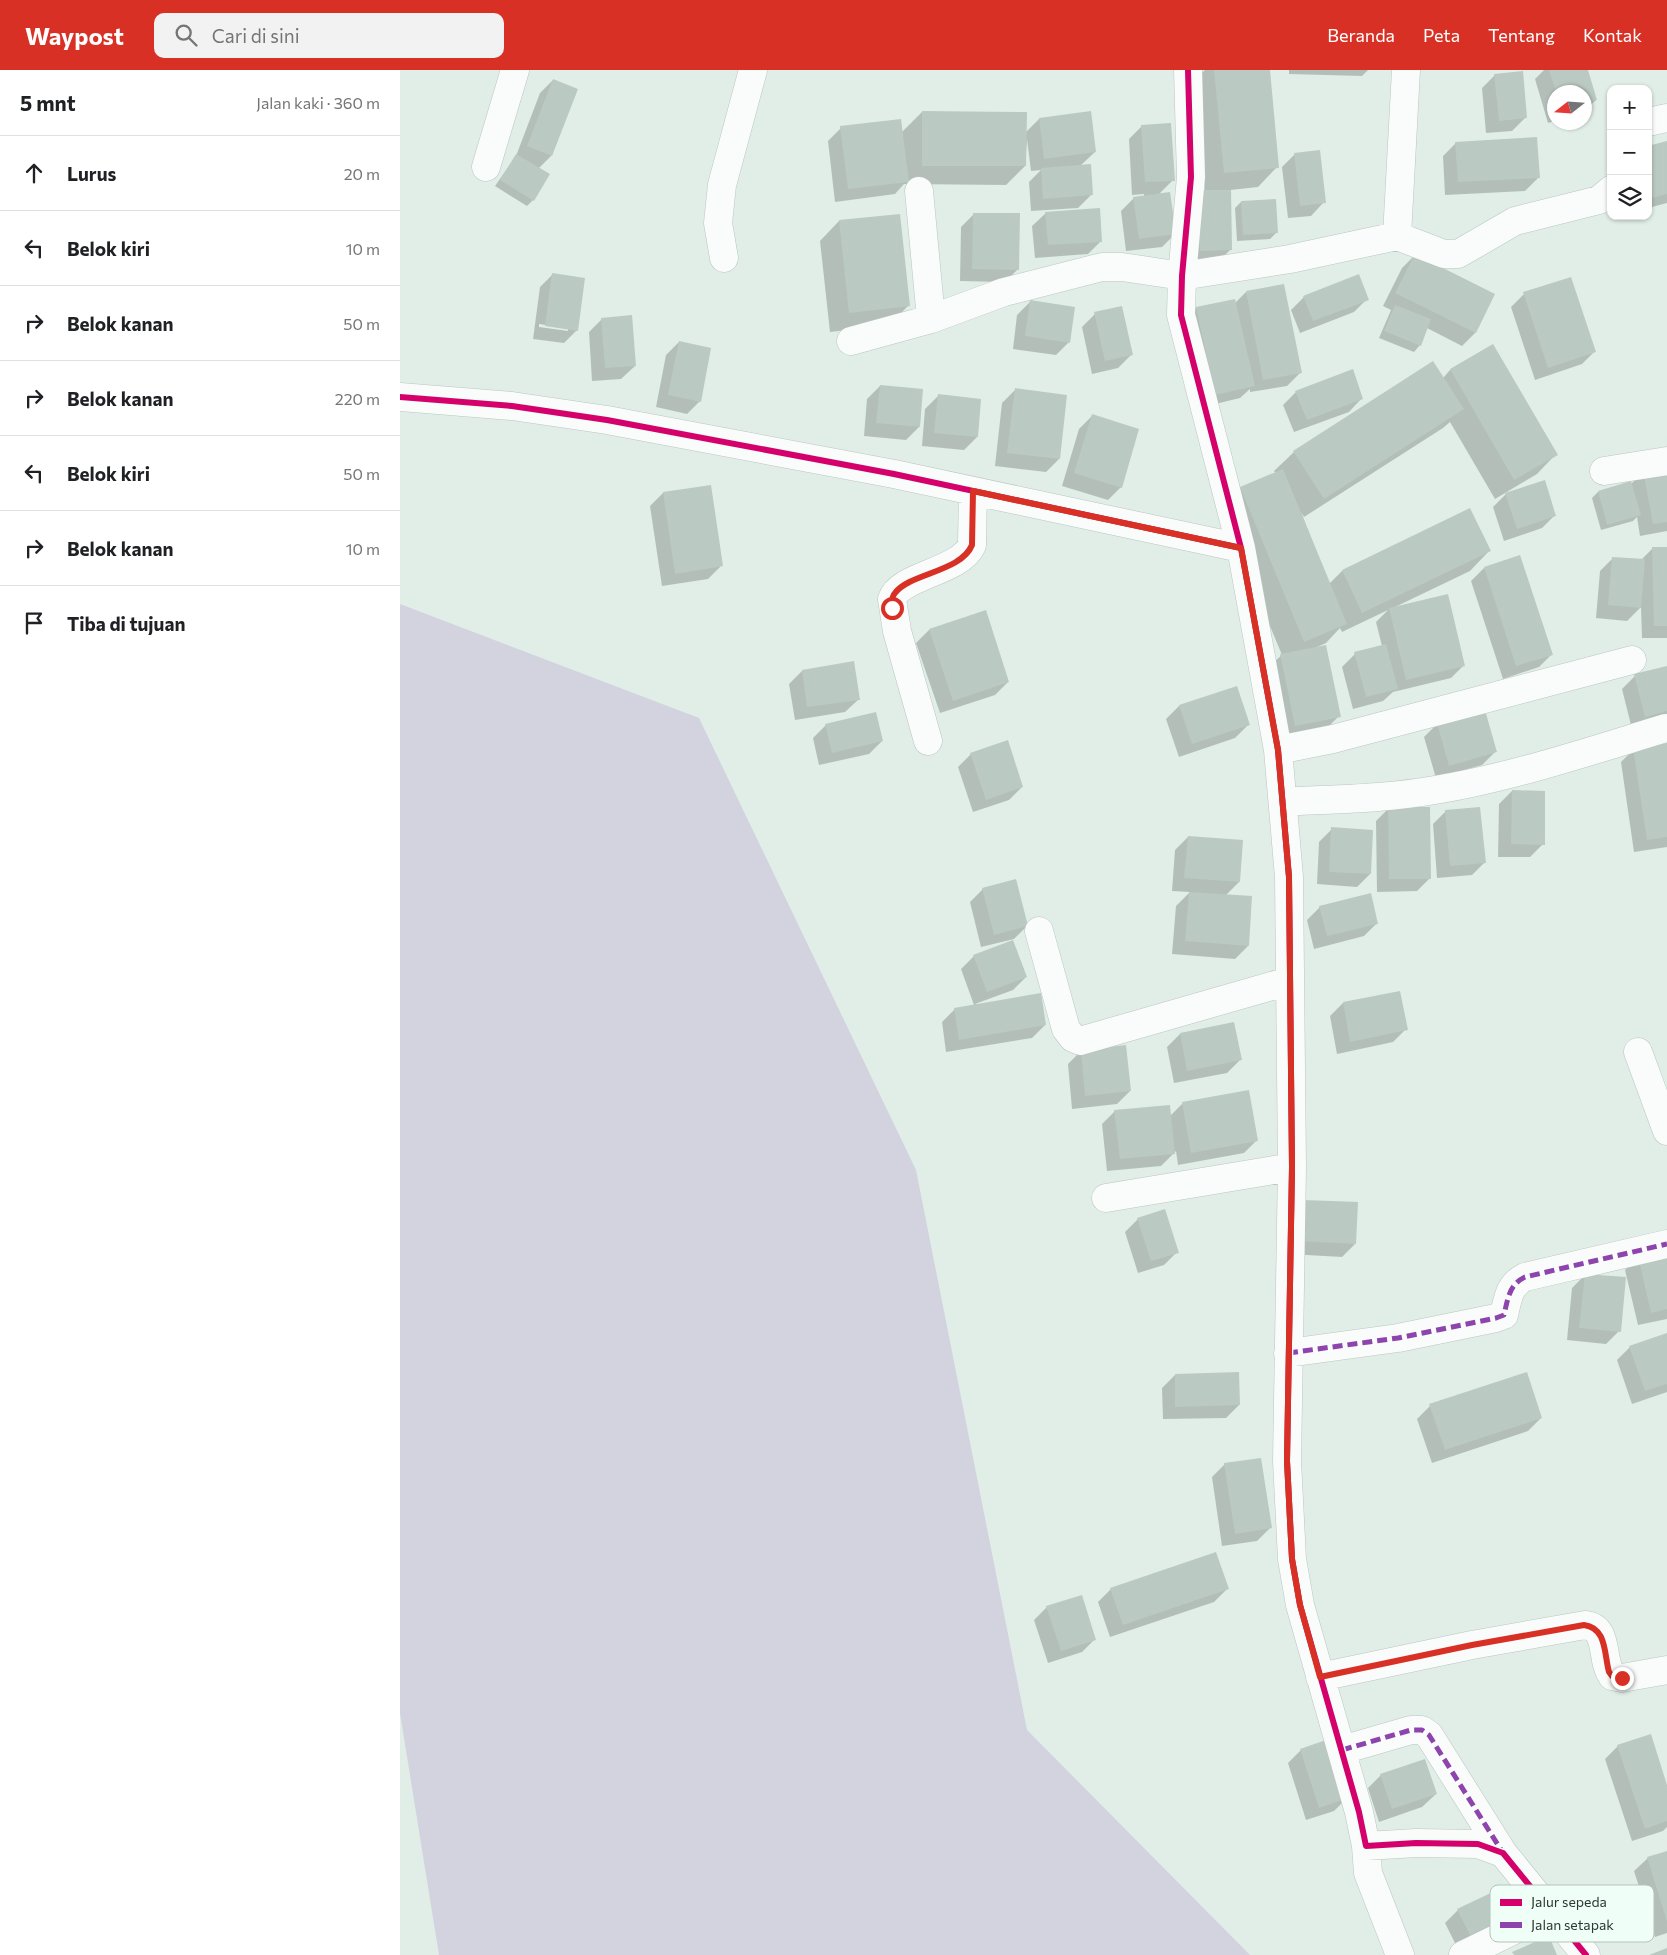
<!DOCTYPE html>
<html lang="id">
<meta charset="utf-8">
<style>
:root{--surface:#fff;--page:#f2f2f2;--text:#202124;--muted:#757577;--line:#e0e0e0;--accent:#d93025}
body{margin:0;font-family:Commissioner,sans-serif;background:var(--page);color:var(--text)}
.controls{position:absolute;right:15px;top:15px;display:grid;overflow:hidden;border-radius:10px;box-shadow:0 1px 4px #0004}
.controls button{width:45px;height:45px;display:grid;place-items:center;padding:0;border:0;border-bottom:1px solid var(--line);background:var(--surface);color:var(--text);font:25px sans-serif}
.compass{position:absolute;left:1147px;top:15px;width:45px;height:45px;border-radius:50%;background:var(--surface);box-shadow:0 1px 4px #0004;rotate:253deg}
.stop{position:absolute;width:15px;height:15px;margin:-11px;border:4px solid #d93025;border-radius:50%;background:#fff}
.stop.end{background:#d93025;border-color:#fff;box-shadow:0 1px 5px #0008}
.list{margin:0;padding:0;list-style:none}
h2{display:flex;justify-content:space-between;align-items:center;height:65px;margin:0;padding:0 20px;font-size:21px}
h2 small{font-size:16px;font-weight:400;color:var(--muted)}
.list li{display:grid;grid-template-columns:32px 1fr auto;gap:15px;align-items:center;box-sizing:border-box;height:75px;padding:0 20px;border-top:1px solid var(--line)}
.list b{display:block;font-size:19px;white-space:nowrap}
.list em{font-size:16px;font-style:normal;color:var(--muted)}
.icon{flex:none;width:28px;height:28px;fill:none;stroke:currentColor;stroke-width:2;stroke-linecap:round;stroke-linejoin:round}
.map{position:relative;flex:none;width:1267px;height:1885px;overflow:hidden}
header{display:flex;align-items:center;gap:30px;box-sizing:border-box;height:70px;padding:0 25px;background:var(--accent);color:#fff}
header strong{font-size:24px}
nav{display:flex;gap:28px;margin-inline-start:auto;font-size:18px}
.search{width:350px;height:45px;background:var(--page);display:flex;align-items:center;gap:12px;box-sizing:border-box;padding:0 18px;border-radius:10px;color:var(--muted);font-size:19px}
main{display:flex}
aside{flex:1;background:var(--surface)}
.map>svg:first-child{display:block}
.green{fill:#d3d2df}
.shadow{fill:#0003;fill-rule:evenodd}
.building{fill:#bac9c1}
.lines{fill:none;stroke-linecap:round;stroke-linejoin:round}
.minor-casing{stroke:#bbc6c0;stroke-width:29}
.minor{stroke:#fafcfb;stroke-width:28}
.quiet{stroke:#8e44ad;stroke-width:5;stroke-dasharray:10 5;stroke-linecap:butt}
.cycleway-casing{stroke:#effef6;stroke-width:9}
.cycleway{stroke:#d6006c;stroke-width:6}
.route{stroke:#d93025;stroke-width:6}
.key{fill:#effef6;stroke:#b5c3bb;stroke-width:1}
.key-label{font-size:14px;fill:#2e3832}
</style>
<header>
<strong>Waypost</strong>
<div class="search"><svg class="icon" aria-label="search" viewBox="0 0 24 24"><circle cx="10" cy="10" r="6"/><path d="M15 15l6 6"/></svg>Cari di sini</div>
<nav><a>Beranda</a><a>Peta</a><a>Tentang</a><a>Kontak</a></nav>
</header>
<main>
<aside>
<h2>5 mnt<small>Jalan kaki · 360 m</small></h2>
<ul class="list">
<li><svg class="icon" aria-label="ahead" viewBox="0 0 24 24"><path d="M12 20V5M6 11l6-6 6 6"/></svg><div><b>Lurus</b></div><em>20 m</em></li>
<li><svg class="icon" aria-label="left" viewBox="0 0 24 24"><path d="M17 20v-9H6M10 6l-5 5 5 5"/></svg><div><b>Belok kiri</b></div><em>10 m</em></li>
<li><svg class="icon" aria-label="right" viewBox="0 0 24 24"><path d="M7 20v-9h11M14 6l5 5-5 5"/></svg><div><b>Belok kanan</b></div><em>50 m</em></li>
<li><svg class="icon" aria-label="right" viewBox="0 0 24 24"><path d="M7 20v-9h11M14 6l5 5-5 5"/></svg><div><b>Belok kanan</b></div><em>220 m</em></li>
<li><svg class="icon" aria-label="left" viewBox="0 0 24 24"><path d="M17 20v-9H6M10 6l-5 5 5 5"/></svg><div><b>Belok kiri</b></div><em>50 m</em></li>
<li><svg class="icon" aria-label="right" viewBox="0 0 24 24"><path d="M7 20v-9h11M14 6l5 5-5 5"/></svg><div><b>Belok kanan</b></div><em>10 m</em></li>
<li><svg class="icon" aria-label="arrive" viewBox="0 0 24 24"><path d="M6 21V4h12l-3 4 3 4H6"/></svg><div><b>Tiba di tujuan</b></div></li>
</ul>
</aside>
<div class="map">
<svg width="1267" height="1885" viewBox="0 0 1267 1885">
<rect width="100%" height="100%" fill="#e0eee7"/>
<path class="green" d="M0 534 299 648 516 1100 627 1660 850 1885H39L0 1643Z"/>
<path class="shadow" d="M805 0H869L877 97 858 117 830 120 831 179 818 192 787 193 805 122 795 10Z
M889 0H968L962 6 889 4Z
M1144 0H1186L1196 30 1184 41V22H1154V51L1148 53 1135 9Z
M1095 5 1125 48 1112 61 1086 63 1082 18Z
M153 10 151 86 138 99 133 130 127 136 95 116 116 86 140 23Z
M522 42 625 63 639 49 690 43 695 82 680 96 691 125 678 138 631 141 629 112 641 100 631 101 627 69 625 96 606 115 504 114 495 124 435 132 428 71 441 58 501 63Z
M742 56 773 110 759 124 775 164 762 177 726 181 721 141 734 128 744 126V124L732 125 729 69Z
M1267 72V133L1248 138V77Z
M1056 73 1138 108 1125 121 1045 125 1043 86Z
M895 84 924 132 911 146 888 148 882 97Z
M841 132 876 163 870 169 837 171 835 138Z
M646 143 701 171 688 184 635 188 632 156Z
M574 144 618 199 605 212 560 211 561 157Z
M439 151 508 236 489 255 430 262 420 171Z
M1015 185 1093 225 1075 263 1062 276 1027 258 1020 275 1014 282 979 268 991 240 983 236 1002 198Z
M153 204 177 260 164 273 133 269 140 217ZM139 254 168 258V261L139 257Z
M846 222 900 303 887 316 850 322V319L840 328 803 337 783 252 796 238 835 233Z
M1124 224 1195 281 1182 294 1135 310 1111 237Z
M904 227 967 229 954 242 900 263 891 240Z
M630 232 669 272 656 285 613 279 617 245Z
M695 244 731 285 718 298 692 304 682 257Z
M202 249 235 296 221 309 192 311 189 262Z
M279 272 300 331 287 344 256 337 266 285Z
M1093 276 1156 384 1137 404 1095 429 1050 352 1043 358 904 447 901 442 929 514 942 501 1070 440 1089 481 1070 501 995 537 1064 595 1051 608 993 622 983 631 953 639 942 597 955 584 982 576 976 552 988 540 942 562 940 558 926 573 917 577 939 646 926 659 882 668 867 598 882 585 821 438 840 418 876 404 874 401 894 382 1043 308 1050 300Z
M480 316 522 321 519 357 506 370 464 366 467 329Z
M615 320 659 389 646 402 595 396 602 333Z
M896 322 962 328 949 342 894 362 883 335Z
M538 326 577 367 564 380 522 376 525 339Z
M692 346 721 417 708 430 662 416 679 359Z
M1267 397V461L1240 466 1237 447 1233 451 1201 460 1192 428 1198 422 1231 414 1244 401Z
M310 416 321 496 308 509 262 516 250 436 263 423Z
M1106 424 1155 445 1142 458 1104 471 1093 437Z
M1267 478V568H1242L1241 537 1227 551 1196 548 1200 501 1213 488 1241 490 1252 479Z
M1084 498 1152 584 1139 597 1103 609 1071 511Z
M529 560 608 612 595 625 540 643 516 573Z
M1267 597V650L1232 659 1222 619 1235 606Z
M402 601 459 629 445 642 395 650 389 614Z
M779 636 848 655 835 668 779 687 766 649Z
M1037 654 1095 682 1082 695 1036 708 1024 667Z
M426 655 482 671 469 684 419 695 413 668Z
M1267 675V777L1234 782 1221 692 1234 679Z
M571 684 622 717 609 730 573 742 558 697Z
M1112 721 1143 774 1130 787H1098L1099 734Z
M989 738 1030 808 1017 821 977 822 976 751Z
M1046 741 1085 792 1072 805 1037 808 1033 754Z
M932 759 970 804 957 817 917 814 919 772Z
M788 767 839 812 825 826 848 876 835 889 772 884 776 836 790 822 772 821 775 780Z
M583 819 627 856 614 869 581 877 570 832Z
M920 837 977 853 964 866 914 879 907 850Z
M574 886 626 907 613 920 575 934 645 955 632 968 546 982 542 952 555 939 574 935 561 899Z
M943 933 1006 959 993 972 937 984 930 946Z
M780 964 840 990 827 1003 774 1013 767 977Z
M681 981 730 1021 717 1034 672 1039 668 994Z
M782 1034 857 1070 844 1083 778 1095 776 1081 761 1096 707 1101 702 1054 715 1041 770 1046Z
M891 1144 955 1174 942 1187 889 1184Z
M738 1149 777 1182 764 1195 738 1203 725 1162Z
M1267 1180V1249L1238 1255 1225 1200 1238 1187Z
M1185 1205 1219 1261 1206 1274 1167 1270 1172 1218Z
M1267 1264V1322L1232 1334 1217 1290 1230 1277Z
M775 1305 839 1335 826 1348 763 1349 762 1318Z
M1030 1336 1141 1348 1128 1361 1032 1393 1017 1349Z
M825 1394 870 1458 857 1471 822 1476 812 1407Z
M711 1519H827L814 1532 710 1567 698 1532Z
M647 1537 695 1569 682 1582 648 1593 634 1550Z
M1218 1676 1267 1719V1757L1263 1761 1232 1771 1205 1689Z
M901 1680 947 1728 934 1741 906 1750 888 1693Z
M981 1705 1036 1724 1022 1737 979 1752 968 1718Z
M1267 1782V1863L1255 1867 1234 1801 1248 1788Z
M1058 1840 1108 1845 1095 1858 1057 1877 1045 1853Z"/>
<path class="building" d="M814 0H870L879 98 824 103Z
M1149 0H1188L1197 30 1184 34V22H1156Z
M1123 1 1127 48 1099 51 1094 4Z
M153 9 178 19 152 86 127 76Z
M522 41 627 42 626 96H522Z
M691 41 696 82 644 89 639 48Z
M501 49 509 112 448 119 440 56Z
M771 53 775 111 745 112 741 55Z
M1137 67 1140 108 1058 112 1055 72Z
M1267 71V124L1252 128 1248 116V76Z
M920 80 926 133 900 136 894 83Z
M116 84 150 104 134 131 100 110Z
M691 94 693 125 643 129 641 98Z
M797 120H831L832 180 800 181Z
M770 122 776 164 739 169 733 127Z
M876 129 878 163 843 165 841 131Z
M700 138 702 172 648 175 645 142Z
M573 143H620L619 200 572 199Z
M500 144 510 236 449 243 439 150Z
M1015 184 1095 224 1076 263 995 223Z
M152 203 185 208 178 261 145 256Z
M959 204 969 230 913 251 903 226Z
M1171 207 1196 282 1148 298 1123 222Z
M884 214 902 303 863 310 846 221Z
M835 229 855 316 815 325 796 237Z
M630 230 675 237 670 273 625 266Z
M995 235 1031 249 1021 276 984 261Z
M722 236 733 285 705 291 694 242Z
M232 245 236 296 205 298 201 248Z
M279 271 311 278 301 332 268 325Z
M1093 274 1158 385 1114 410 1050 299Z
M1033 291 1064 339 924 429 893 381Z
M953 299 963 329 907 350 895 321Z
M480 315 523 319 520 357 476 353Z
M615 318 667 325 660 389 607 383Z
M538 324 581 329 578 367 534 363Z
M692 344 739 359 722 418 674 403Z
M1267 396V452L1253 454 1243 400Z
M883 399 947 554 904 572 840 417Z
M1145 410 1156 446 1117 459 1105 423Z
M1231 411 1241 445 1207 455 1198 421Z
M311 415 323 496 275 504 263 422Z
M1070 438 1091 481 962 543 942 500Z
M1252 477H1267V556H1254Z
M1120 485 1153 585 1116 596 1084 497Z
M1212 487 1245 489 1241 538 1208 535Z
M1048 524 1065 596 1006 610 989 538Z
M586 540 609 612 553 631 529 559Z
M986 574 998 619 966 627 954 582Z
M926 575 941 647 895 656 880 584Z
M454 591 460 630 407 637 402 600Z
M1267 596V641L1245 647 1234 604Z
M837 616 850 655 792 674 779 635Z
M1085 640 1097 682 1049 696 1037 653Z
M476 642 483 671 432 683 425 654Z
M608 670 623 717 586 730 570 683Z
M1267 673V767L1247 770 1233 678Z
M1112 720 1145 721V775L1111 774Z
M988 737H1030L1031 809H989Z
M1080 737 1086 793 1050 796 1045 740Z
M931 757 973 760 971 804 929 802Z
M788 766 843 770 840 812 784 808Z
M616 809 628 856 594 865 582 818Z
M789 822 852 826 849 876 785 871Z
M971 823 978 854 927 866 919 836Z
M613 870 627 907 587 922 573 885Z
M1000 921 1008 960 950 972 943 932Z
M641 923 646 955 559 970 554 938Z
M834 952 842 990 787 1001 780 963Z
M726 975 731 1021 685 1026 681 980Z
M849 1020 858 1071 791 1083 782 1032Z
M770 1035 775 1084 720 1089 714 1040Z
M903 1130 958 1132 956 1174 901 1171Z
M765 1139 779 1183 751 1191 737 1148Z
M1267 1179V1239L1251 1243 1238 1186Z
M1185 1204 1226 1207 1221 1262 1179 1258Z
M1267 1263V1314L1245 1321 1229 1276Z
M839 1302 840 1335 775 1337V1304Z
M1127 1302 1142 1348 1045 1380 1029 1334Z
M861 1388 872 1458 835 1464 824 1393Z
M816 1482 829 1519 723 1555 710 1518Z
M682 1525 696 1570 661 1581 646 1536Z
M1251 1664 1267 1715V1751L1245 1759 1217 1675Z
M929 1669 948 1728 919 1738 900 1679Z
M1025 1689 1037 1724 992 1739 980 1704Z
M1267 1781V1852L1247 1787Z
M1097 1820 1110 1846 1070 1865 1057 1839Z
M1149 1866 1157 1885H1114L1112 1882Z
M1267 1878V1885H1249Z"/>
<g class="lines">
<g class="minor-casing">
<path id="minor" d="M788 0 791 107 782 206 781 245 841 478 878 680 889 807 892 1097 887 1391 892 1489 900 1535 959 1742 966 1776 1016 1773 1078 1774 1103 1783 1186 1885
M1248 52 1267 48
M86 97 115 0
M519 121 531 249
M997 166 1006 0
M324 188 318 153 322 115 353 0
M451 271 531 249 604 222 702 197H722L782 206 890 189 997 166 1044 184H1058L1115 151 1199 130 1211 120
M0 327 112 336 207 350 494 404 841 478
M1204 401 1267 391
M528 671 497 561 492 529C500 505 560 502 572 475L573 421
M878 680 933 669 1232 590
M883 732C933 729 984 729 1035 720 1113 707 1190 681 1266 658
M639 861 666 959 673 968 680 971 889 911
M1238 982 1267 1061
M706 1128 892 1097
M888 1283 998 1268 1096 1248 1104 1245C1108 1228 1109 1215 1125 1207L1267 1174
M920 1607 1072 1575 1185 1555C1210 1558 1200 1589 1212 1606L1222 1608 1267 1600
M942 1680 1011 1660H1022L1029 1665 1103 1783
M966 1776 968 1803 1000 1885
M1063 1885 1151 1842"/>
</g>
<use href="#minor" class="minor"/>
<path class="quiet" d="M888 1283 998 1268 1096 1248 1104 1245C1108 1228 1109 1215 1125 1207L1267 1174
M942 1680 1011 1660H1022L1029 1665 1103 1783"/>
<g class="cycleway-casing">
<path id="cycleway" d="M788 0 791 107 782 206 781 245 841 478 878 680 889 807 892 1097 887 1391 892 1489 900 1535 959 1742 966 1776 1016 1773 1078 1774 1103 1783 1186 1885
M0 327 112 336 207 350 494 404 841 478"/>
</g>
<use href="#cycleway" class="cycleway"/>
</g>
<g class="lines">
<path class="route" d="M492 538C492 533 491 527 495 523 510 503 561 502 572 475L573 421 841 478 878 680 889 807 892 1097 887 1391 892 1489 900 1535 920 1607 1072 1575 1184 1555C1207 1558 1204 1584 1209 1602L1212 1606 1222 1608"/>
</g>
<rect x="1090" y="1815" width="164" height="57" rx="8" class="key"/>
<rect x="1100" y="1829" width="22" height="7" fill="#d6006c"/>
<rect x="1100" y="1852" width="22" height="6" fill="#8e44ad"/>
<g class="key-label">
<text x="1131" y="1837">Jalur sepeda</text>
<text x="1131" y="1860">Jalan setapak</text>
</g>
</svg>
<div class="controls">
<button>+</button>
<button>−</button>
<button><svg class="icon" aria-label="layers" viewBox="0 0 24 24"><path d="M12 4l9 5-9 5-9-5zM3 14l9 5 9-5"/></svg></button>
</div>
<svg class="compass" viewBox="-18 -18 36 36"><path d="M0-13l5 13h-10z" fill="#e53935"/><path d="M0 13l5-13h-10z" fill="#757577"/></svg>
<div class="stop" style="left:492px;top:538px"></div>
<div class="stop end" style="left:1222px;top:1608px"></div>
</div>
</main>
